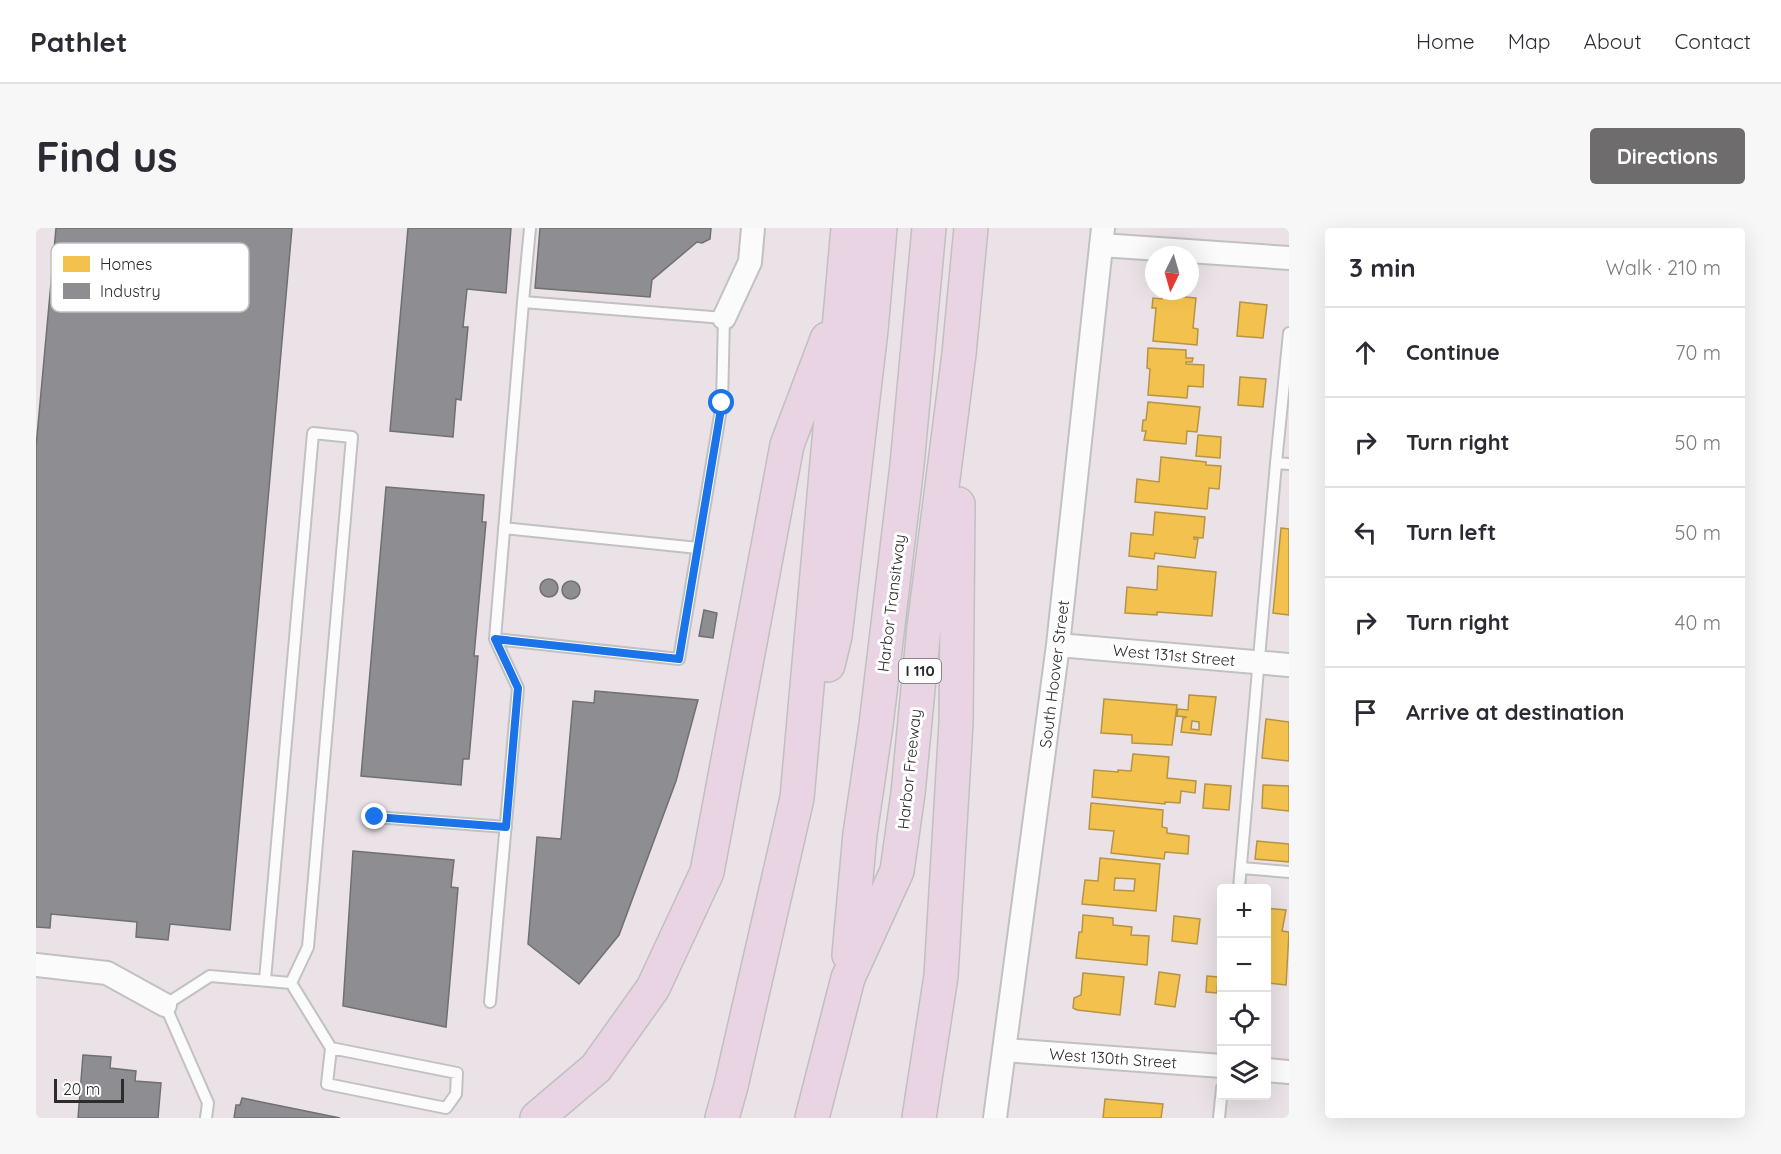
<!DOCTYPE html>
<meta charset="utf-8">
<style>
:root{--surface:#fff;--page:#f7f7f7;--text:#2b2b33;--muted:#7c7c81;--line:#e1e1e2;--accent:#6e6c6d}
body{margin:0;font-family:Quicksand,sans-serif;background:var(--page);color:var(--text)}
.controls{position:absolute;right:18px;bottom:18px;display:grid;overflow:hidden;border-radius:6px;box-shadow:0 6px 24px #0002}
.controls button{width:54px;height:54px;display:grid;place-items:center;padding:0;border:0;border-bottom:2px solid var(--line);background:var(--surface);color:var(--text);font:30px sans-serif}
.compass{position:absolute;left:1109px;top:18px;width:54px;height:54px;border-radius:50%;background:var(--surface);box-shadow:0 6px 24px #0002;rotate:185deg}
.scale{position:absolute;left:18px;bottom:15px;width:70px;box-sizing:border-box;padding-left:6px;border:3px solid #2c2c2c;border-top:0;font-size:16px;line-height:21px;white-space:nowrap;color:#2c2c2c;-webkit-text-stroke:4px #fff;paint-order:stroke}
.stop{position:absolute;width:18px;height:18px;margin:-14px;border:4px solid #1a73e8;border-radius:50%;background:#fff}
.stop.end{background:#1a73e8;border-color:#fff;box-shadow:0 2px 6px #0008}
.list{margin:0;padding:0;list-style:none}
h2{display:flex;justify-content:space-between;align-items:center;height:78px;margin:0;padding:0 24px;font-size:26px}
h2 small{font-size:20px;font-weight:400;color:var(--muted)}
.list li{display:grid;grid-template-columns:39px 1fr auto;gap:18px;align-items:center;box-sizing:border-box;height:90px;padding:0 24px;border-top:2px solid var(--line)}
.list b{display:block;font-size:22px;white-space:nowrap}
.list em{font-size:20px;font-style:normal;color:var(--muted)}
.icon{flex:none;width:33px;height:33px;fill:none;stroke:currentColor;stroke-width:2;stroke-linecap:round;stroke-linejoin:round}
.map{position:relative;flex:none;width:1253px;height:890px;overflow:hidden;border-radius:6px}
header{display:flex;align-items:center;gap:36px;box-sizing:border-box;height:84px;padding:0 30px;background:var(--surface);border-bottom:2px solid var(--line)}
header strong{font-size:28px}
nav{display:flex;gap:33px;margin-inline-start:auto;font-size:21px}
.intro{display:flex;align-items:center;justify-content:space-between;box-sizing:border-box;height:144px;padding:0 36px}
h1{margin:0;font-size:42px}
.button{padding:15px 27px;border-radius:6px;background:var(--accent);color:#fff;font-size:21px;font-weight:700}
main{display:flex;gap:36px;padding:0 36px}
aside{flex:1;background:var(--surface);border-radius:6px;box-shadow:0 6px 24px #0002}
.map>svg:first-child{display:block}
.homes{fill:#f2c14e;stroke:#b79444;stroke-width:1.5;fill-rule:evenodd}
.industry{fill:#8d8d92;stroke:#707073;stroke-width:1.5}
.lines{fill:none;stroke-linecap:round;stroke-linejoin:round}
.lane-casing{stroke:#c2c1c2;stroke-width:14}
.street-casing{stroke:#c2c1c2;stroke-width:26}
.highway-casing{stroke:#c1bfc0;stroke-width:36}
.lane{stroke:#fcfbfb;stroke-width:10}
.street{stroke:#fcfbfb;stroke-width:22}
.highway{stroke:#e9d4e3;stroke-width:33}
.route{stroke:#1a73e8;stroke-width:8}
.labels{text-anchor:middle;stroke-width:6;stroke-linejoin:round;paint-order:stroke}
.shield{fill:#fff;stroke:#6b6b6b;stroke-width:1.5}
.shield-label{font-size:15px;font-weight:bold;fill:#2c2c2c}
.street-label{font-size:16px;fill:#2c2c2c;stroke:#fff}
.key{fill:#fff;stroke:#c0c0c0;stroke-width:1.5}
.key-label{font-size:16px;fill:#2c2c2c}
</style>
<header>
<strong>Pathlet</strong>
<nav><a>Home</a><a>Map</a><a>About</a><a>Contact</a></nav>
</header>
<div class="intro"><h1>Find us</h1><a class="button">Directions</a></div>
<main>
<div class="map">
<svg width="1253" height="890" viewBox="0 0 1253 890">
<rect width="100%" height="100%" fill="#eae2e6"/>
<path class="homes" d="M1126 67 1160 70 1157 100 1162 101 1161 117 1117 113 1120 80H1116L1117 70 1126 71Z
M1204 74 1231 77 1227 110 1201 108Z
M1112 120 1150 122V130H1157L1156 134H1150V136L1168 137 1167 159 1152 158 1151 170 1112 167 1114 141 1111 140Z
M1204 149 1230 151 1227 179 1202 177Z
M1112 174 1164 179 1161 204 1151 203 1150 216 1108 212 1110 203H1106L1107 192H1110Z
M1162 207 1185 209 1184 230 1160 228Z
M1125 229 1170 234V237L1185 238 1183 261 1173 260 1171 281 1099 274 1101 251 1123 254Z
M1119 284 1169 289 1167 310 1158 309V311H1162L1159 330 1119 325 1118 331 1093 328 1095 305 1117 307Z
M1245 300 1253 301V387L1237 385Z
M1122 338 1180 344 1176 388 1121 384V387L1089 385 1091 359 1121 362Z
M1153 467 1180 469 1175 507 1145 504 1147 490 1151 489 1141 488 1142 481 1152 482ZM1156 493 1163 494V502L1155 501Z
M1068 471 1141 477 1136 517 1096 515V507L1065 505Z
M1230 491 1253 494V533L1226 530Z
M1097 526 1133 529 1131 550 1160 553 1159 565 1145 563 1144 575 1129 574V576L1056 569 1058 542 1082 544V542L1095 543Z
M1169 556 1195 558 1193 582 1167 580Z
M1227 557 1253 558V583L1226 580Z
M1055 575 1127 582 1126 599 1131 600V605L1153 608 1152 626 1129 624 1128 631 1075 625 1078 603 1053 601Z
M1221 613 1253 616V634L1219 631Z
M1064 630 1124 636 1120 683 1046 676 1049 652 1062 653ZM1079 650 1099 651 1098 663 1078 662Z
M1230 680 1250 682 1246 703 1253 704 1250 757 1232 755 1231 760 1230 701H1233L1234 697H1230Z
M1047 687 1077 690V697L1096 699 1095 707 1113 708 1111 737 1040 730 1043 704H1046Z
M1138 688 1164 691 1161 716 1136 713Z
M1123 744 1144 747 1139 779 1119 776Z
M1047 745 1088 749 1084 787 1041 782 1037 780 1038 770 1045 767Z
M1171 748 1182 749 1181 765 1170 764Z
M1069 871 1127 876 1125 890H1067Z"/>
<path class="industry" d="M20 0H256L194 702 134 696 132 712 100 709 101 694 15 686 14 700 0 699V219Z
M372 0H475L470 65 431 61 427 99H432L425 172 420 171 417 209 354 203Z
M504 0H675L674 11 666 15 661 14 616 52 614 69 499 60Z
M350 259 448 267 446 294H450L438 428H442L433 531H427L425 557 325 548Z
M504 360a9 9 0 1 1 18 0a9 9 0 1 1-18 0Z
M526 362a9 9 0 1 1 18 0a9 9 0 1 1-18 0Z
M668 382 681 385 677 410 663 408Z
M559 463 662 472 640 553 583 707 543 756 492 716 501 609 525 611 537 473 558 475Z
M317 623 418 632 415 659 422 660 410 799 307 778Z
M47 827 75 829 74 840 100 843 99 853 125 855 122 890H42Z
M206 870 304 890H198L200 877H204Z"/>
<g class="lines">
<g class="lane-casing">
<path id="lane" d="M487 74 494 0
M1240 235 1253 236
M468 300 662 320
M339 589 470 599
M1205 640 1253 644
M1203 660 1240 235 1253 105
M229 752 277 205 316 209 272 719 255 755
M454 774 482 460 459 411 487 74 688 90 686 175 643 431 459 411
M170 890 172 875 129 777 174 748 255 755 295 820 291 856 410 880 420 866 421 845 295 820
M1183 890 1186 860"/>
</g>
<g class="street-casing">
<path id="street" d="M1065 17 1253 30
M688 90 714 34 717 0
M1022 417 1253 437
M0 737 71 745 129 777
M968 822 1186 838
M1230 842 1253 844
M959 890 1022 417 1067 0"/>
</g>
<g class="highway-casing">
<path id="highway" d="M792 437 799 408 835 102 844 0
M813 727 824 606 840 497 871 237 893 0
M501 890 560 840 617 760 671 644 751 217 791 111
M686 890 695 858 761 570 812 0
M776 890 812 750 861 643 872 565 888 399 923 126 935 0
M883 890 905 748 920 495 922 276"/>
</g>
<use href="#lane" class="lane"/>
<use href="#street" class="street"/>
<use href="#highway" class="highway"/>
</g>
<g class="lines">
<path class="route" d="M339 589 470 599 482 460 459 411 643 431 686 175"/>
</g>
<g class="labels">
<rect class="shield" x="863" y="431" width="42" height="24" rx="4.5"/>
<g class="shield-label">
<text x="884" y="448">I 110</text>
</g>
<g class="street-label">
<text transform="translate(855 375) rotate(-83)" y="6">Harbor Transitway</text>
<text transform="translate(1138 427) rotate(5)" y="6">West 131st Street</text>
<text transform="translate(1018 446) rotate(-83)" y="6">South Hoover Street</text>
<text transform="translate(873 541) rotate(-84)" y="6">Harbor Freeway</text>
<text transform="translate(1077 830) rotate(4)" y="6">West 130th Street</text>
</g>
</g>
<rect x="15" y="15" width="198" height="69" rx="9" class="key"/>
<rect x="27" y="28" width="27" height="16" fill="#f2c14e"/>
<rect x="27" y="55" width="27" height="16" fill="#8d8d92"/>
<g class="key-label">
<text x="64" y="42">Homes</text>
<text x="64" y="69">Industry</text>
</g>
</svg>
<div class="controls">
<button>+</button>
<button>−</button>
<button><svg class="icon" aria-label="locate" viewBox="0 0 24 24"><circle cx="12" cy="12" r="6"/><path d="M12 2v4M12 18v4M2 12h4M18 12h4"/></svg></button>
<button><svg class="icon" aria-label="layers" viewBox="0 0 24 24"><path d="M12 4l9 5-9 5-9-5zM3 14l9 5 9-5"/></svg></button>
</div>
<svg class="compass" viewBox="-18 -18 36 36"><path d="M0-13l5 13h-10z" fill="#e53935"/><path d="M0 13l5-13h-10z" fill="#7c7c81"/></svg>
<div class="scale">20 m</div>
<div class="stop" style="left:686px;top:175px"></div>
<div class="stop end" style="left:339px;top:589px"></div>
</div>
<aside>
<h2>3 min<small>Walk · 210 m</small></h2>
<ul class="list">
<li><svg class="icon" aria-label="ahead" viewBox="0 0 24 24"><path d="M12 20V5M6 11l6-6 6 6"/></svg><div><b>Continue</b></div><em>70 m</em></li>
<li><svg class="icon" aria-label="right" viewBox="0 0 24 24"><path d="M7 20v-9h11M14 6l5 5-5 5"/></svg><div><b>Turn right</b></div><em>50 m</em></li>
<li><svg class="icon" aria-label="left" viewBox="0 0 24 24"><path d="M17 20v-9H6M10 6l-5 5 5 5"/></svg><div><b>Turn left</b></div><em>50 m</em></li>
<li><svg class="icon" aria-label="right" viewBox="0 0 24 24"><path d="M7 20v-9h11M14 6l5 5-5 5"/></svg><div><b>Turn right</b></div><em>40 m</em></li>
<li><svg class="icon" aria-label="arrive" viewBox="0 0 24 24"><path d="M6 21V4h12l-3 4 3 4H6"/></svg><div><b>Arrive at destination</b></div></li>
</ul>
</aside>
</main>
